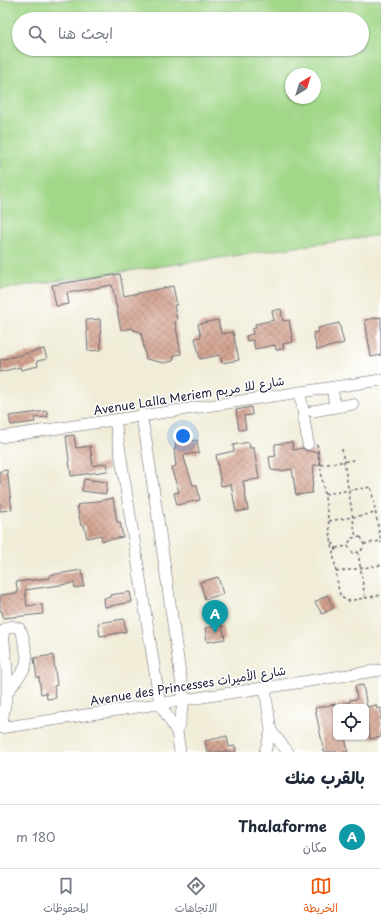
<!DOCTYPE html>
<html lang="ar">
<meta charset="utf-8">
<style>
:root{--surface:#fff;--page:#f6f6f7;--text:#1f2937;--muted:#747a83;--line:#e0e1e3;--accent:#ea580c}
body{margin:0;font-family:"Playpen Sans","Playpen Sans Arabic",sans-serif;background:var(--page);color:var(--text);direction:rtl}
.controls{position:absolute;right:12px;bottom:12px;display:grid;overflow:hidden;border-radius:6px;box-shadow:0 1px 3px #0004}
.controls button{width:36px;height:36px;display:grid;place-items:center;padding:0;border:0;border-bottom:1px solid var(--line);background:var(--surface);color:var(--text);font:20px sans-serif}
.compass{position:absolute;left:285px;top:68px;width:36px;height:36px;border-radius:50%;background:var(--surface);box-shadow:0 1px 3px #0004;rotate:38deg}
.you{position:absolute;left:183px;top:436px;width:14px;height:14px;margin:-10px;border:3px solid #fff;border-radius:50%;background:#1a73e8;box-shadow:0 0 0 6px #1a73e833}
.badge{display:grid;place-items:center;width:26px;height:26px;border-radius:50%;background:var(--accent);color:#fff;font-size:13px;font-weight:700}
.pin{position:absolute;translate:-50% -33px;filter:drop-shadow(0 1px 2px #0008)}
.pin::after{content:'';position:absolute;top:21px;width:14px;height:12px;background:inherit;clip-path:polygon(0 0,100% 0,50% 100%)}
.list{margin:0;padding:0;list-style:none}
h2{display:flex;justify-content:space-between;align-items:center;height:52px;margin:0;padding:0 16px;font-size:17px}
h2 small{font-size:13px;font-weight:400;color:var(--muted)}
.list li{display:grid;grid-template-columns:26px 1fr auto;gap:12px;align-items:center;box-sizing:border-box;height:64px;padding:0 16px;border-top:1px solid var(--line)}
.list b{display:block;font-size:15px;white-space:nowrap}
.list p{margin:0;font-size:13px;white-space:nowrap;color:var(--muted)}
.list em{font-size:13px;font-style:normal;color:var(--muted)}
.icon{flex:none;width:22px;height:22px;fill:none;stroke:currentColor;stroke-width:2;stroke-linecap:round;stroke-linejoin:round}
.map{position:relative;flex:none;width:381px;height:752px;overflow:hidden;direction:ltr}
.search{position:absolute;background:var(--surface);box-shadow:0 1px 3px #0004;left:12px;right:12px;top:12px;height:44px;display:flex;align-items:center;gap:10px;box-sizing:border-box;padding:0 14px;border-radius:22px;color:var(--muted);font-size:15px}
.sheet{height:116px;background:var(--surface)}
nav{display:flex;justify-content:space-around;align-items:center;box-sizing:border-box;height:56px;border-top:1px solid var(--line);background:var(--surface);font-size:11px;color:var(--muted)}
nav a{display:grid;justify-items:center;gap:2px}
nav .on{color:var(--accent)}
.map>svg:first-child{display:block}
.green{fill:#a1d788;stroke:#627c62;fill-rule:evenodd}
.building{fill:url(#building-cross-hatch)}
.lines{fill:none;stroke-linecap:round;stroke-linejoin:round}
.minor-casing{stroke:#6a6972;stroke-width:12}
.path{stroke:#6a6972;stroke-width:1.5;stroke-dasharray:3 3;stroke-linecap:butt}
.minor{stroke:#fff;stroke-width:11}
.labels{text-anchor:middle;stroke-width:3;stroke-linejoin:round;paint-order:stroke}
.street-label{font-size:12px;fill:#22223b;stroke:#fff}
</style>
<div class="map">
<svg width="381" height="752" viewBox="0 0 381 752">
<defs>
<pattern id="building-cross-hatch" width="8" height="8" patternUnits="userSpaceOnUse"><rect width="8" height="8" fill="#d2a08d"/><path d="M0 0l8 8M0 8l8-8" fill="none" stroke="#aa8274"/></pattern>
</defs>
<rect width="100%" height="100%" fill="#fff"/>
<filter id="ink" filterUnits="userSpaceOnUse"><feTurbulence type="fractalNoise" baseFrequency=".025" numOctaves="2"/><feDisplacementMap in="SourceGraphic" scale="8" xChannelSelector="R" yChannelSelector="G"/><feConvolveMatrix kernelMatrix="1 2 1 2 8 2 1 2 1" color-interpolation-filters="sRGB"/></filter>
<filter id="wash" filterUnits="userSpaceOnUse"><feTurbulence type="fractalNoise" baseFrequency=".012" numOctaves="4" result="noise"/><feDisplacementMap in="SourceGraphic" scale="16" xChannelSelector="R" yChannelSelector="G"/><feGaussianBlur stdDeviation="0.9" result="paint"/><feColorMatrix in="noise" values="0 0 0 0 0 0 0 0 0 0 0 0 0 0 0 0 0 1.4 0 .05"/><feComposite in="paint" operator="in"/></filter>
<g filter="url(#wash)">
<rect width="100%" height="100%" fill="#f0ecd7"/>
<path class="green" d="M0 0H381V235L0 289ZM19 19H362V49H19ZM291 74H315V98H291Z"/>
<g id="blocks">
<path class="building" d="M120 274 124 296 173 286 177 305H174L177 320 175 321 181 354 174 355 173 361 164 363 146 359 141 332 133 330V328L121 330 112 285 67 293 69 304 56 306 52 285Z
M281 309 283 321 289 320 293 342 283 344 284 349 276 350 275 345 255 349 253 340 247 341 246 336 253 334 252 329 256 328 255 324 274 320 272 311Z
M381 317V355L371 357 365 320Z
M100 319 101 350 88 351 86 320Z
M218 320 221 334 233 332 239 360 222 363 220 355 200 359 195 338 201 337 198 324Z
M339 323 344 343 317 350 313 333 319 332 318 328Z
M44 349 47 359 37 361 38 366 21 370 20 367 0 372V360Z
M251 407 252 415 244 416 246 429 239 430 236 410Z
M47 411 48 417 34 418 35 422 11 425 9 416Z
M74 435 76 448 90 446 93 466 107 463 108 471 71 476 66 436Z
M189 437 190 441 197 440 199 453 183 455 193 485H197L200 500 177 505 174 493 179 492 171 468 176 466 174 449H176L175 439Z
M249 442 250 448H254L259 479 243 481 248 510 236 512 231 484 221 486 216 455 234 451 233 445Z
M292 442 293 450 303 448 306 451 318 452 320 465H314L312 493 296 495 292 469 281 471 271 470 269 457 276 456 275 451V444Z
M7 470 12 510 0 511V471Z
M84 479 107 482 106 494 82 491Z
M113 498 117 522H120L123 537 102 541 101 535 87 538 84 525 81 526 77 505Z
M82 570 84 586 75 588 74 583 25 590 27 606 42 604 43 614 3 618 2 611H0V595L18 593 16 582 50 578V575Z
M218 577 223 594 205 599 200 582Z
M130 592 132 602 105 607 104 598 111 597 110 595Z
M327 595 334 608 322 614 315 602Z
M124 619 126 632 100 636 98 623Z
M222 625 225 639 207 642 205 628Z
M53 655 57 685 54 686 56 698 47 699 46 693 41 694 39 677 37 678 34 658Z
M363 685 367 707 376 705 377 709 381 708V737L370 739 366 718V707H338V704L350 702V700L357 699 355 686Z
M336 704V737H345L348 752H324L315 708Z
M227 736 229 747 235 746 236 752H207L205 741Z"/>
</g>
</g>
<g filter="url(#ink)">
<use href="#blocks" fill-opacity="0" stroke="#6a6972" stroke-width="1"/>
<g class="lines">
<g class="minor-casing">
<path id="minor" d="M332 387 335 407
M300 392 308 444
M313 411 353 404
M141 415 146 440 158 519 184 701 177 732 180 752
M115 420 160 704 177 732
M0 437 381 380
M265 688 271 731 288 752
M0 728 381 670
M1 728 7 693 25 668 27 656 22 633 19 628 11 626 5 629 3 633 7 670V693
M265 752 271 731"/>
</g>
<path class="path" d="M317 444 339 592C341 597 343 599 348 601L381 595
M342 449 356 538
M321 465 354 460
M325 494 371 487 381 543
M329 521 376 513
M361 537 364 544 361 552 353 553 348 546 351 538Z
M332 543C336 545 337 549 334 553
M364 544 380 541
M336 548 348 546
M358 552 365 598
M336 572 381 565"/>
<use href="#minor" class="minor"/>
</g>
</g>
<g class="labels">
<g class="street-label">
<text transform="translate(189 396) rotate(-9)" y="4">Avenue Lalla Meriem شارع للا مريم</text>
<text transform="translate(188 686) rotate(-9)" y="4">Avenue des Princesses شارع الأميرات</text>
</g>
</g>
</svg>
<div class="controls">
<button><svg class="icon" aria-label="locate" viewBox="0 0 24 24"><circle cx="12" cy="12" r="6"/><path d="M12 2v4M12 18v4M2 12h4M18 12h4"/></svg></button>
</div>
<svg class="compass" viewBox="-18 -18 36 36"><path d="M0-13l5 13h-10z" fill="#e53935"/><path d="M0 13l5-13h-10z" fill="#747a83"/></svg>
<div class="you"></div>
<div class="pin badge" style="left:215px;top:633px;background:#0f9aa8">A</div>
<div class="search"><svg class="icon" aria-label="search" viewBox="0 0 24 24"><circle cx="10" cy="10" r="6"/><path d="M15 15l6 6"/></svg>ابحث هنا</div>
</div>
<section class="sheet">
<h2>بالقرب منك<small></small></h2>
<ul class="list">
<li><span class="badge" style="background:#0f9aa8">A</span><div><b>Thalaforme</b><p>مكان</p></div><em>180 m</em></li>
</ul>
</section>
<nav>
<a class="on"><svg class="icon" aria-label="map" viewBox="0 0 24 24"><path d="M3 6l6-2 6 2 6-2v14l-6 2-6-2-6 2zM9 4v14M15 6v14"/></svg>الخريطة</a>
<a><svg class="icon" aria-label="directions" viewBox="0 0 24 24"><path d="M12 3l9 9-9 9-9-9zM9 14v-3h6M13 9l2 2-2 2"/></svg>الاتجاهات</a>
<a><svg class="icon" aria-label="saved" viewBox="0 0 24 24"><path d="M7 4h10v16l-5-4-5 4z"/></svg>المحفوظات</a>
</nav>
